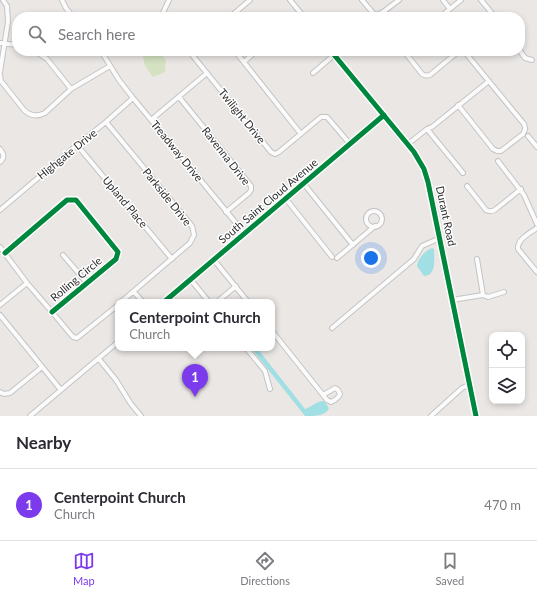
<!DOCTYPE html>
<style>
:root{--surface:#fff;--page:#f2f2f3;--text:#2b2b33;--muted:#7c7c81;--line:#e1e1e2;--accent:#7c3aed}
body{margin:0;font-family:Lato,sans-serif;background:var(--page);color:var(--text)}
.controls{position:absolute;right:12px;bottom:12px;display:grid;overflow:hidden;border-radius:8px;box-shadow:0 2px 6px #0003}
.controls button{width:36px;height:36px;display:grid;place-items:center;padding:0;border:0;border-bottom:1px solid var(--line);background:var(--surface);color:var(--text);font:20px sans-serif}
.you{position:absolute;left:371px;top:258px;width:14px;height:14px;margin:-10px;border:3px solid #fff;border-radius:50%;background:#1a73e8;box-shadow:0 0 0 6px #1a73e833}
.badge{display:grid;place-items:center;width:26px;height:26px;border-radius:50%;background:var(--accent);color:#fff;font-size:13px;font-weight:700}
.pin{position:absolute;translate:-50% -33px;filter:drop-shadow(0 1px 2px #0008)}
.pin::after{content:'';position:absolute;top:21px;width:14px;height:12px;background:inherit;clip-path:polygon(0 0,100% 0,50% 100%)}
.popup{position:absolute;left:115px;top:299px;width:160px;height:52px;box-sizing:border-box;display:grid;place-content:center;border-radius:8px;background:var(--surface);filter:drop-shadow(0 1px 3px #0005);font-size:13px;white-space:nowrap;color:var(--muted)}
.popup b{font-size:15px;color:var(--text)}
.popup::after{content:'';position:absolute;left:50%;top:100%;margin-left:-8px;border:8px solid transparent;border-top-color:var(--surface)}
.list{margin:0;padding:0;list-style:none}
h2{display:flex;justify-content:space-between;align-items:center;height:52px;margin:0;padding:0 16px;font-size:17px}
h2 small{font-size:13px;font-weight:400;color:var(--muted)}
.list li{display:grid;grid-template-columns:26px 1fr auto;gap:12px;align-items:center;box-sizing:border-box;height:72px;padding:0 16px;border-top:1px solid var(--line)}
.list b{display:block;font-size:15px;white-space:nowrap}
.list p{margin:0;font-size:13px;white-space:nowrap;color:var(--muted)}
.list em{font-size:13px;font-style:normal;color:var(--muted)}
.icon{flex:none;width:22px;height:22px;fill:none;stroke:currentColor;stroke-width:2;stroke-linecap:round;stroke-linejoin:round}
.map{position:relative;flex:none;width:537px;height:416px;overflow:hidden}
.search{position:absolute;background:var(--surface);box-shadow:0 2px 6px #0003;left:12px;right:12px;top:12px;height:44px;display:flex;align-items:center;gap:10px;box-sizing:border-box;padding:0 14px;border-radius:16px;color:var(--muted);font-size:15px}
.sheet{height:124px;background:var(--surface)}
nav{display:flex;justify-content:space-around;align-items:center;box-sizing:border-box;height:56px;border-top:1px solid var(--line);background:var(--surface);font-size:11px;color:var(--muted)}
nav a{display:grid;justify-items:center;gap:2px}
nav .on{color:var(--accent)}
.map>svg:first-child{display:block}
.green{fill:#d4e2c1}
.water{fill:#a0dfe4}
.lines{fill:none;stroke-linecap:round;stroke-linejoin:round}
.minor-casing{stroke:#c5c4c5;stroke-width:6}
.minor{stroke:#fcfbfb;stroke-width:4}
.cycleway-casing{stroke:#fff;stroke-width:8}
.cycleway{stroke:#00873e;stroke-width:5}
.labels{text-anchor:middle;stroke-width:3;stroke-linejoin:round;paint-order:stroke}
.street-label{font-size:11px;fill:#2d2d2d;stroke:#fff}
</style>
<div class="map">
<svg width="537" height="416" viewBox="0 0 537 416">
<rect width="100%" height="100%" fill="#eae7e5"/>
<path class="green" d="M142 51H158L166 60 165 72 153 77 145 66Z"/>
<path class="water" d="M432 248 434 249C434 258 437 276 424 276L417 266C418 258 425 251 432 248Z
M251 348H257L305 409C312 407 316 401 324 401L329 408C326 416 315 416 305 416Z"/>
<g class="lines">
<g class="minor-casing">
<path id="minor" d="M62 0 66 8 73 17
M290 0 304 17
M362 0 373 13 377 15 383 12 399 0
M443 0 450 9
M481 0 495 17
M161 17 169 0
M230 17 250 0
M440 17 461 0
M0 43 17 45
M35 51 47 59 71 89
M101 51 119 80 133 98 245 234
M192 51 193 56 271 152 275 154 279 152 321 117H327L350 144
M235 51 301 134
M331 51 414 152 424 169 428 182 476 416
M404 51 422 74C425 76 427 76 430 75L459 51
M520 51 525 58 532 60
M244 62 256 51
M0 72 8 22 7 6 3 0
M313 73 334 55
M0 75 1 81 24 110C30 116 37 117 45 113L71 89 110 66
M179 97 251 186V190L249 193 226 212
M458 105 493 149 497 151H501L523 134C525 130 526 129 524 124L464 51
M151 120 207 73
M106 122 192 226 194 235 190 243 121 302
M427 129 463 173
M528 136 537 147
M408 144 427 129 432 127 489 81
M77 145 172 259
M0 149C4 154 5 158 0 162
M498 161 524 195 537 224
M304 184 353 245
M467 186 486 210C490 212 493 212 496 209L521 189
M286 199 332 257
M0 210 77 145 106 122 133 98
M366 219a8 8 0 1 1 16 0a8 8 0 1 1-16 0Z
M537 228C530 233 517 239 518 249L537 272
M0 247 27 283 52 312 73 337 77 338 118 305
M5 253 67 200H76L118 252 116 259 52 312
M63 255 87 283
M337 258 375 226
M477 259 483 295
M214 260 248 302
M191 280 209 302
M134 292 143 302
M452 300 483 295 488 297 504 292
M164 302 384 115
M217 302 236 286
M0 305 27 283
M0 315 61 390
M332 328 414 259 422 246 440 238
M272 331 323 395 327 400 331 402C335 400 339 398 340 394L338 390 335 388 323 395
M246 348 265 371 270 389
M99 359 116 380 131 404 141 416
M0 392 4 394 10 393 42 367
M30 416 118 342
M431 416 462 388 469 385"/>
</g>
<use href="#minor" class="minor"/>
<g class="cycleway-casing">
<path id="cycleway" d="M331 51 414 152 424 169 428 182 476 416
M5 253 67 200H76L118 252 116 259 52 312
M164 302 384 115"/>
</g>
<use href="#cycleway" class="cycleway"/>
</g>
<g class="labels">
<g class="street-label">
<text transform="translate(242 116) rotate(51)" y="4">Twilight Drive</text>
<text transform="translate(177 151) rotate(51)" y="4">Treadway Drive</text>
<text transform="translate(67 154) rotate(-39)" y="4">Highgate Drive</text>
<text transform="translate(226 156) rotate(52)" y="4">Ravenna Drive</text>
<text transform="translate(167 197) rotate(51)" y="4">Parkside Drive</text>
<text transform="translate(268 201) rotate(-40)" y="4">South Saint Cloud Avenue</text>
<text transform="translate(125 202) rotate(50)" y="4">Upland Place</text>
<text transform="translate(446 216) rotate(78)" y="4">Durant Road</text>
<text transform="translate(76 279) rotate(-40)" y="4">Rolling Circle</text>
</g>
</g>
</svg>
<div class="controls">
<button><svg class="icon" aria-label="locate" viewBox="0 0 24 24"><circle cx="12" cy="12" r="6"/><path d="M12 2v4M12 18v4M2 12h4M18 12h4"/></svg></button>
<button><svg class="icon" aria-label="layers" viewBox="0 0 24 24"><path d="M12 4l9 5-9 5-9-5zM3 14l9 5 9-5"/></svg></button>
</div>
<div class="you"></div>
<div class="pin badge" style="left:195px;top:397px">1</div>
<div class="popup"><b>Centerpoint Church</b>Church</div>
<div class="search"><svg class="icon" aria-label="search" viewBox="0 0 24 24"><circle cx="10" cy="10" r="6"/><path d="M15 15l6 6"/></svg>Search here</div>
</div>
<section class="sheet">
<h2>Nearby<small></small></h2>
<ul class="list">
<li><span class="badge">1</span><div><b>Centerpoint Church</b><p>Church</p></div><em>470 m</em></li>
</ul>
</section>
<nav>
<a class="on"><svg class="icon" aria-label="map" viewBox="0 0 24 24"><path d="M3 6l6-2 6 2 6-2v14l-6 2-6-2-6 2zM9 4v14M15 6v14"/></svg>Map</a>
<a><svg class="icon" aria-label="directions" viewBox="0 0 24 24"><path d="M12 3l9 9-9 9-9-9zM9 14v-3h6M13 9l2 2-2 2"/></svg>Directions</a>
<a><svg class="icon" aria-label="saved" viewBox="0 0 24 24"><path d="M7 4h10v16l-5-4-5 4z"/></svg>Saved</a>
</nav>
